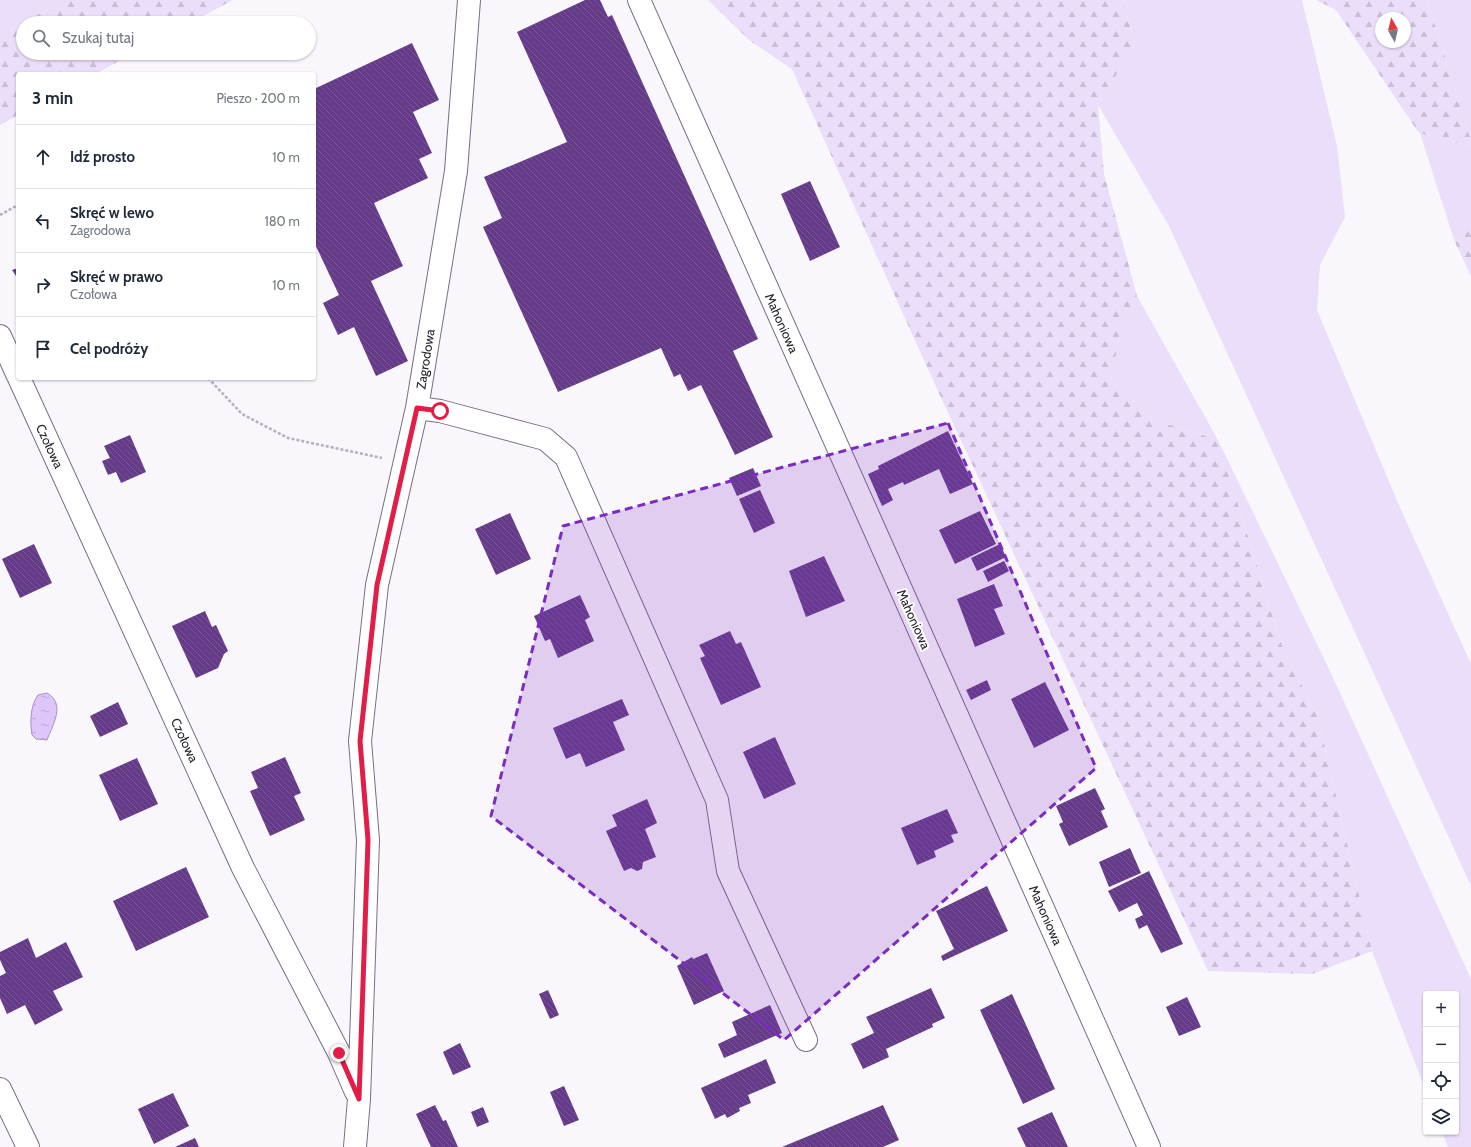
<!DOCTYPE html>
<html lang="pl">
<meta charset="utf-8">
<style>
:root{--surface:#fff;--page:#f6f6f7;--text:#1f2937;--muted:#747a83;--line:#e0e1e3}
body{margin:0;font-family:Cabin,sans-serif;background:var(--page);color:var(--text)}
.controls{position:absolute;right:12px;bottom:12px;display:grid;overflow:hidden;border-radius:4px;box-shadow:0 1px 3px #0004}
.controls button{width:36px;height:36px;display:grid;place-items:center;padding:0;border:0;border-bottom:1px solid var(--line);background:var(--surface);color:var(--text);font:20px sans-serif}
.compass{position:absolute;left:1375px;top:12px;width:36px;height:36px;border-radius:50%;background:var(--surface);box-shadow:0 1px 3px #0004;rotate:352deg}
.stop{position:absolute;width:12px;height:12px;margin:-9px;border:3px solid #e11d48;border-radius:50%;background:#fff}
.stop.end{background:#e11d48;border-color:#fff;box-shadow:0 1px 4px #0008}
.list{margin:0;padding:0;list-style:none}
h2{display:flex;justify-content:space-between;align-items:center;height:52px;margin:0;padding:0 16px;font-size:17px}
h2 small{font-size:13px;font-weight:400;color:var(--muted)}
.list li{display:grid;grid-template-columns:26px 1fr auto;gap:12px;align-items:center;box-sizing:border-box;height:64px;padding:0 16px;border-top:1px solid var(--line)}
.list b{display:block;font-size:15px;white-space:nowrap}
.list p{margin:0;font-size:13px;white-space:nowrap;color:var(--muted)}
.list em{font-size:13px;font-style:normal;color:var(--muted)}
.icon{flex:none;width:22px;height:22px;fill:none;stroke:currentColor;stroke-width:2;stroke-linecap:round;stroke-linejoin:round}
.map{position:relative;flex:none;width:1471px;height:1147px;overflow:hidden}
.search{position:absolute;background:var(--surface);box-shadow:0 1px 3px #0004;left:16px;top:16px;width:300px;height:44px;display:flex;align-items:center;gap:10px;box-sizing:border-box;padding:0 14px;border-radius:22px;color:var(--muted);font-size:15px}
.panel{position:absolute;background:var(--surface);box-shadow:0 1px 3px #0004;left:16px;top:72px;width:300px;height:308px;border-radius:4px}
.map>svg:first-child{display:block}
.green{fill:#ebdefa}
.forest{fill:url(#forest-firs);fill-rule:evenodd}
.water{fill:url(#water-ripples);stroke:#a794bc}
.building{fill:url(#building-back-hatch)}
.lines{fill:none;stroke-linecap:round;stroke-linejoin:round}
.minor-casing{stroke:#796d85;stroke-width:24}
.path{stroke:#b4b0b7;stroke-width:2.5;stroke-dasharray:3 2;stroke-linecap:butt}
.minor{stroke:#fff;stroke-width:22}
.route{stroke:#e11d48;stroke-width:5}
.marked{fill:#7b2cbf;fill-opacity:0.2;stroke:#7b2cbf;stroke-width:3;stroke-dasharray:8 5;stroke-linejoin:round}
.labels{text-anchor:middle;stroke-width:4;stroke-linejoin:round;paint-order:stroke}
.street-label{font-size:13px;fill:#26212b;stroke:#fff}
</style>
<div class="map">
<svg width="1471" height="1147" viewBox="0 0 1471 1147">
<defs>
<pattern id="forest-firs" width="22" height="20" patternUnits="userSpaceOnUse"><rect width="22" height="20" fill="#ebdefa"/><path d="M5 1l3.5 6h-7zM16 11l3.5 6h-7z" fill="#c9bed6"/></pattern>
<pattern id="water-ripples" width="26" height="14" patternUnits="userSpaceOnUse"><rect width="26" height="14" fill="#dec5fa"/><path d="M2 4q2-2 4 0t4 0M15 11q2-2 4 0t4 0" fill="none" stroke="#bea9d6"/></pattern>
<pattern id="building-back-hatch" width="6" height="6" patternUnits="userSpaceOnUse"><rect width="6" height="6" fill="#653b89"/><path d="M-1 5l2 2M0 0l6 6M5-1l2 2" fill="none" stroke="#775594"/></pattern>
</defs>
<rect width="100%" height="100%" fill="#f9f6fc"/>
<path class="green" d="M0 0H64L0 36Z
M1123 0H1302L1337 146 1345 217 1320 265 1317 310 1401 510 1471 664V886L1169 226 1098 105 1135 44Z
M1427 0H1471V141Z
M1420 133 1471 146V219L1454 240Z
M1137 296 1218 440 1329 669 1471 979V1147H1448L1442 1132H1456V994H1426V1091L1372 951 1318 718 1281 643 1218 440 1154 420 1111 380 1119 338Z"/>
<path class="forest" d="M64 0H233L190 23H23V53H134L95 74H18V115L0 125V36Z
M708 0H1123L1135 44 1098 105 1104 174 1137 296 1119 338 1111 380 1154 420 1218 440 1281 643 1318 718 1372 951 1312 974 1208 971 938 391 792 69 749 40Z
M1316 0H1427L1471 141V146L1419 133 1336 10ZM1381 18H1405V42H1381Z
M1471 219V276L1454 240Z"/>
<path class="water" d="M47 693C66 704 53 724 47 740L36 739 32 735C30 722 30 706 38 695Z"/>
<path class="building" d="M585 0H600L608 17 612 15 758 339 733 351 773 437 735 455 701 385 688 391 680 374 674 377 661 348 558 392 483 227 502 218 484 177 567 142 517 32Z
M412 43 439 100 413 112 432 153 419 159 428 178 374 203 403 266 371 281 408 361 376 376 354 327 338 335 323 303 339 295 314 242V89Z
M810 181 840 247 810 261 781 194Z
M18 268V279L12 270Z
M948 431 973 484 950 494 939 469 904 485 903 482 888 489 893 500 882 506 868 474 879 469 878 466Z
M130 435 146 472 121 483 116 472 108 475 102 461 110 458 104 446Z
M753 468 761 486 737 496 729 478Z
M760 490 775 523 754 533 739 499Z
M980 511 996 544 955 564 939 530Z
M510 513 531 559 496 575 475 529Z
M34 544 52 583 20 598 2 559Z
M1000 544 1006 557 977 571 971 558Z
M824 556 845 601 806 617 789 571Z
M1004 561 1009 571 988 582 983 571Z
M994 584 1003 606 994 609 1005 634 975 647 957 599Z
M580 595 590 617 585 620 594 641 558 658 550 639 545 641 534 616Z
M205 611 212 627 216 625 228 651 224 654 218 668 196 678 172 626Z
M730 631 736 644 741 642 761 687 721 705 700 658 705 656 699 645Z
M987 680 991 690 971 700 966 690Z
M1045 682 1069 730 1034 748 1011 699Z
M622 699 629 715 613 722 625 750 586 767 580 753 566 759 553 728Z
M118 702 128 724 100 737 90 716Z
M775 737 796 784 764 799 743 752Z
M285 757 301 793 294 796 305 820 270 836 250 791 258 788 251 772Z
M137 758 158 804 120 821 99 775Z
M1095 788 1105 809 1101 811 1108 827 1069 846 1059 824 1063 822 1056 806Z
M647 799 657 823 645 829 656 857 643 862 642 869 637 871 631 868 624 871 606 831 617 826 612 815Z
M947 809 958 833 951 835 954 842 934 851 936 857 917 865 901 828Z
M1130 848 1141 873 1109 887 1099 862Z
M186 867 209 917 136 951 113 901Z
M1149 871 1183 944 1161 953 1147 925 1139 929 1135 919 1143 915 1137 903 1119 912 1108 891Z
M987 886 1008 931 943 961 941 956 954 949 936 911Z
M28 938 36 958 66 942 83 977 53 991 63 1010 35 1025 25 1005 7 1014 0 998V976L6 973 0 960V952Z
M707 953 724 991 694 1005 677 966 692 957 693 959Z
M931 988 945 1018 932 1024 933 1027 886 1049 889 1057 863 1069 851 1044 874 1033 866 1017Z
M548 990 559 1015 550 1019 539 994Z
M1012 994 1055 1089 1023 1104 980 1010Z
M1187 997 1201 1027 1179 1036 1166 1007Z
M770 1005 782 1033 724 1058 718 1044 737 1035 732 1022Z
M460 1043 471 1067 453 1075 443 1052Z
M766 1059 776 1083 748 1095 751 1103 739 1108 740 1111 727 1118 725 1114 715 1119 701 1088Z
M564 1086 579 1120 564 1126 550 1092Z
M173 1093 189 1126 154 1144 138 1109Z
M435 1105 443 1121 446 1120 458 1147H431L416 1114Z
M883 1105 899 1140 883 1147H782Z
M483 1107 489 1122 477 1127 471 1112Z
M1052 1112 1068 1147H1026L1017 1128Z
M195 1138 199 1147H175Z"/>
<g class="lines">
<g class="minor-casing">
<path id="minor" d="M639 0 1149 1147
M0 336 18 376
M19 378 243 868 339 1053 356 1092
M417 408 440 411 545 439 566 457 717 800 728 871 806 1040
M0 1089 28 1147
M355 1147 359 1099 368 840 360 741 377 585 417 408 456 171 469 0"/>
</g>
<path class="path" d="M0 215 18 205
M208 378 242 414 288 438 382 458"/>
<use href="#minor" class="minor"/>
</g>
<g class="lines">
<path class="route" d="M339 1053 359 1099 368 840 360 741 377 585 417 408 440 411"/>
</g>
<path class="marked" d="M948 423 1096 768 784 1040 491 816 563 526Z"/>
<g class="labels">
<g class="street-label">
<text transform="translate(782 323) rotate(66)" y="5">Mahoniowa</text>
<text transform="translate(425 359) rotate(-81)" y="5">Zagrodowa</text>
<text transform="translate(50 446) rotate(65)" y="5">Czołowa</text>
<text transform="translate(914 619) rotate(66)" y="5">Mahoniowa</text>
<text transform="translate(185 740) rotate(65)" y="5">Czołowa</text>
<text transform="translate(1046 915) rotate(66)" y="5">Mahoniowa</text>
</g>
</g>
</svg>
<div class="controls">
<button>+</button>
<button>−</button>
<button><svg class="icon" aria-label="locate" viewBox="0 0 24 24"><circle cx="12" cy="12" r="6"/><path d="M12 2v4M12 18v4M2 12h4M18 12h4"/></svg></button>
<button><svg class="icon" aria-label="layers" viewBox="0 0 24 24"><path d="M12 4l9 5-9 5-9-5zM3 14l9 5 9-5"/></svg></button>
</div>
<svg class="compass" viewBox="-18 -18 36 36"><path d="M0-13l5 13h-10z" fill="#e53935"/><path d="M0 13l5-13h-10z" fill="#747a83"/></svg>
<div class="stop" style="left:440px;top:411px"></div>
<div class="stop end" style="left:339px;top:1053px"></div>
<div class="search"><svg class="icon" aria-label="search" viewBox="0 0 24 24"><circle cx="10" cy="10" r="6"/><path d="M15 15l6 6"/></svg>Szukaj tutaj</div>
<section class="panel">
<h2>3 min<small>Pieszo · 200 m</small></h2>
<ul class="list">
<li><svg class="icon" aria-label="ahead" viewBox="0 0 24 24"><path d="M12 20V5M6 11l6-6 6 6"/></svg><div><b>Idź prosto</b></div><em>10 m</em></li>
<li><svg class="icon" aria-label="left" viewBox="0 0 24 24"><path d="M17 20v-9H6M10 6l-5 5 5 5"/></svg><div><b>Skręć w lewo</b><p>Zagrodowa</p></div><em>180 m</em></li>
<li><svg class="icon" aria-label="right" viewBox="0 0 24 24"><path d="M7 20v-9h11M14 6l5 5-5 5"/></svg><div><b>Skręć w prawo</b><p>Czołowa</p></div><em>10 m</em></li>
<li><svg class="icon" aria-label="arrive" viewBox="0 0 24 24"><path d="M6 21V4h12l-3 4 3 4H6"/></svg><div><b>Cel podróży</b></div></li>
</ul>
</section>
</div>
